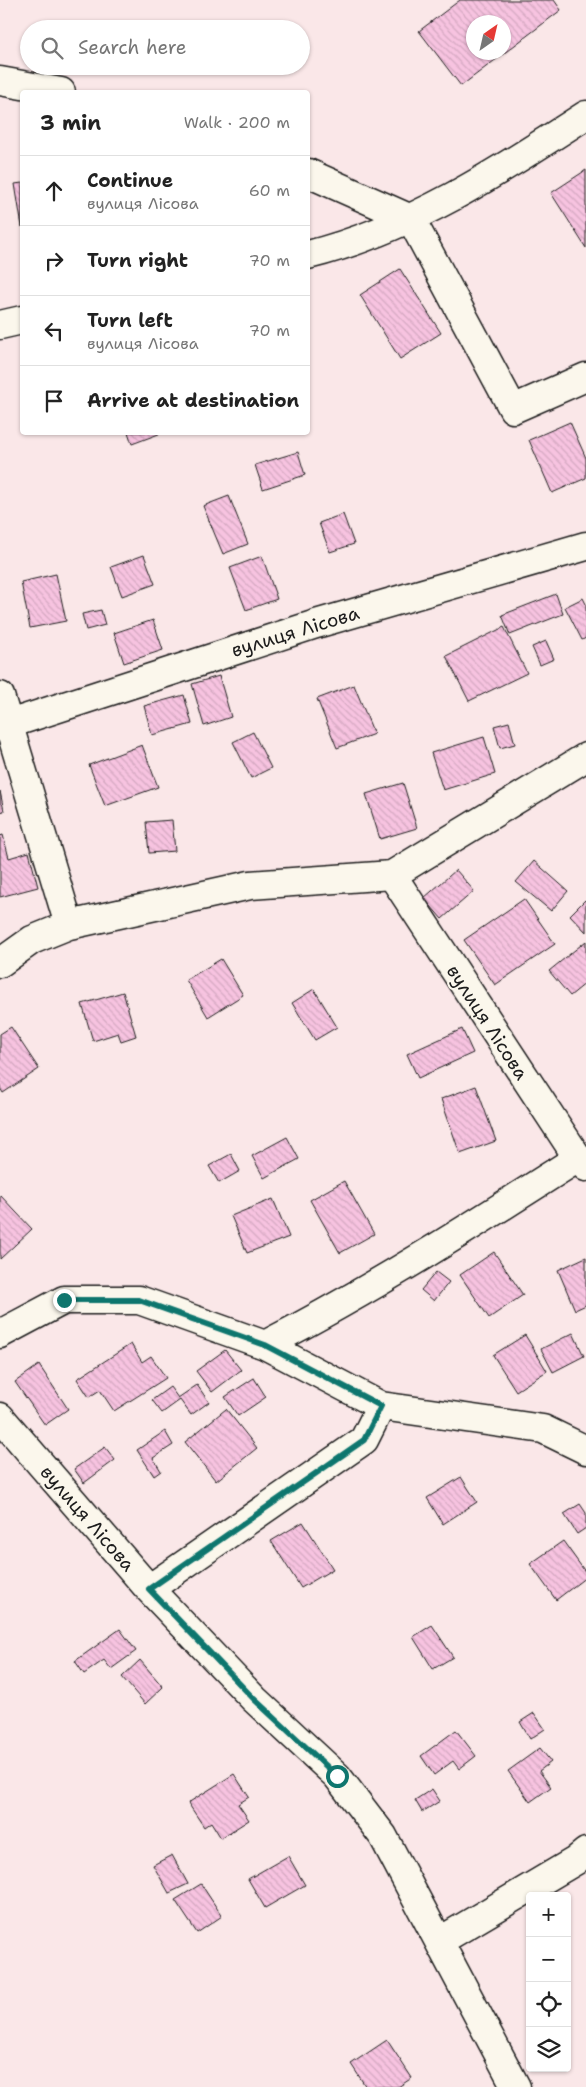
<!DOCTYPE html>
<meta charset="utf-8">
<style>
:root{--surface:#fff;--page:#f2f2f2;--text:#222;--muted:#767676;--line:#e0e0e0}
body{margin:0;font-family:"Shantell Sans",sans-serif;background:var(--page);color:var(--text)}
.controls{position:absolute;right:15px;bottom:15px;display:grid;overflow:hidden;border-radius:5px;box-shadow:0 1px 4px #0004}
.controls button{width:45px;height:45px;display:grid;place-items:center;padding:0;border:0;border-bottom:1px solid var(--line);background:var(--surface);color:var(--text);font:25px sans-serif}
.compass{position:absolute;left:466px;top:15px;width:45px;height:45px;border-radius:50%;background:var(--surface);box-shadow:0 1px 4px #0004;rotate:34deg}
.stop{position:absolute;width:15px;height:15px;margin:-11px;border:4px solid #0f766e;border-radius:50%;background:#fff}
.stop.end{background:#0f766e;border-color:#fff;box-shadow:0 1px 5px #0008}
.list{margin:0;padding:0;list-style:none}
h2{display:flex;justify-content:space-between;align-items:center;height:65px;margin:0;padding:0 20px;font-size:21px}
h2 small{font-size:16px;font-weight:400;color:var(--muted)}
.list li{display:grid;grid-template-columns:32px 1fr auto;gap:15px;align-items:center;box-sizing:border-box;height:70px;padding:0 20px;border-top:1px solid var(--line)}
.list b{display:block;font-size:19px;white-space:nowrap}
.list p{margin:0;font-size:16px;white-space:nowrap;color:var(--muted)}
.list em{font-size:16px;font-style:normal;color:var(--muted)}
.icon{flex:none;width:28px;height:28px;fill:none;stroke:currentColor;stroke-width:2;stroke-linecap:round;stroke-linejoin:round}
.map{position:relative;flex:none;width:586px;height:2087px;overflow:hidden}
.search{position:absolute;background:var(--surface);box-shadow:0 1px 4px #0004;left:20px;top:20px;width:290px;height:55px;display:flex;align-items:center;gap:12px;box-sizing:border-box;padding:0 18px;border-radius:28px;color:var(--muted);font-size:19px}
.panel{position:absolute;background:var(--surface);box-shadow:0 1px 4px #0004;left:20px;top:90px;width:290px;height:345px;border-radius:5px}
.map>svg:first-child{display:block}
.building{fill:url(#building-back-hatch);stroke:#1c1c1c;fill-rule:evenodd}
.lines{fill:none;stroke-linecap:round;stroke-linejoin:round}
.minor-casing{stroke:#1c1c1c;stroke-width:31}
.major-casing{stroke:#1c1c1c;stroke-width:31}
.minor{stroke:#fbf7ec;stroke-width:28}
.major{stroke:#fbf7ec;stroke-width:28}
.route{stroke:#0f766e;stroke-width:6}
.labels{text-anchor:middle;stroke-width:4;stroke-linejoin:round;paint-order:stroke}
.street-label{font-size:19px;fill:#1c1c1c;stroke:#fbf7ec}
</style>
<div class="map">
<svg width="586" height="2087" viewBox="0 0 586 2087">
<defs>
<pattern id="building-back-hatch" width="6" height="6" patternUnits="userSpaceOnUse" patternTransform="scale(1.25)"><rect width="6" height="6" fill="#f7c3e0"/><path d="M-1 5l2 2M0 0l6 6M5-1l2 2" fill="none" stroke="#d3a7c0"/></pattern>
</defs>
<rect width="100%" height="100%" fill="#fae7e8"/>
<filter id="ink" filterUnits="userSpaceOnUse"><feTurbulence type="fractalNoise" baseFrequency=".02" numOctaves="2"/><feDisplacementMap in="SourceGraphic" scale="10" xChannelSelector="R" yChannelSelector="G"/><feConvolveMatrix kernelMatrix="1 2 1 2 8 2 1 2 1" color-interpolation-filters="sRGB"/></filter>
<g filter="url(#ink)">
<path class="building" d="M460 0H554L561 10 461 86 419 31ZM474 22H504V52H474Z
M586 170V248L551 193Z
M22 183V227L15 184Z
M400 269 441 333 400 359 360 295Z
M570 422 586 458V478L552 493 529 440Z
M128 432H164L132 444Z
M298 452 305 475 263 489 255 465Z
M229 496 248 544 223 554 203 506Z
M343 514 354 544 330 552 319 523Z
M144 555 155 584 122 596 111 567Z
M262 556 277 599 246 610 230 568Z
M56 574 66 621 30 628 21 582Z
M556 594 563 614 510 635 502 615Z
M583 598 586 604V638L582 640 565 607Z
M101 610 105 625 86 630 82 614Z
M153 620 163 650 124 663 114 633Z
M504 627 527 673 469 701 446 656Z
M546 641 554 659 540 665 532 647Z
M219 676 231 717 204 726 192 684Z
M354 685 374 734 337 748 317 699Z
M184 695 192 724 152 735 144 706Z
M509 722 515 744 500 748 494 726Z
M253 732 271 768 251 778 233 742Z
M484 737 495 774 443 790 431 753Z
M142 745 158 787 105 806 89 765Z
M403 783 417 828 380 839 366 794Z
M0 791 4 811 0 812Z
M172 820 175 851 149 853 146 822Z
M3 835 9 858 29 852 38 887 0 897V836Z
M534 861 568 891 551 911 516 882Z
M456 870 474 891 442 919 424 898Z
M524 899 555 944 495 985 464 940Z
M585 900 586 901V932L570 915Z
M586 941V983L570 996 549 971Z
M221 959 243 995 208 1017 186 980Z
M314 989 337 1027 315 1040 292 1003Z
M123 992 136 1036 121 1041 118 1033 93 1041 82 1004Z
M11 1027 39 1069 3 1093 0 1088V1034Z
M462 1029 473 1053 418 1078 407 1054Z
M476 1086 496 1141 460 1154 441 1099Z
M287 1137 299 1159 264 1178 252 1156Z
M231 1154 240 1171 219 1183 209 1166Z
M344 1181 374 1234 340 1253 310 1200Z
M0 1195 32 1229 0 1259Z
M273 1199 289 1237 247 1253 231 1216Z
M494 1252 523 1295 489 1318 460 1275Z
M586 1257V1305L575 1310 558 1270Z
M436 1272 449 1282 434 1301 421 1290Z
M573 1333 584 1356 553 1372 541 1349Z
M525 1335 547 1371 516 1391 493 1355Z
M131 1344 142 1362 151 1356 166 1378 114 1411 100 1390 89 1397 77 1379Z
M225 1350 241 1370 212 1392 196 1371Z
M39 1365 68 1409 45 1425 15 1382Z
M254 1378 266 1397 238 1416 225 1397Z
M197 1385 209 1402 191 1415 180 1400 162 1413 152 1400 170 1387 178 1398Z
M226 1409 257 1448 216 1481 185 1442Z
M165 1431 173 1445 153 1458 161 1471 154 1476 137 1450Z
M105 1447 115 1460 84 1483 74 1469Z
M461 1477 477 1502 443 1524 427 1498Z
M580 1504 586 1513V1528L577 1534 564 1514Z
M303 1522 333 1569 301 1588 271 1541Z
M563 1541 586 1573V1577L556 1600 530 1564Z
M432 1625 453 1657 433 1669 413 1637Z
M120 1629 136 1651 111 1669 104 1660 84 1674 75 1661Z
M140 1660 163 1687 145 1704 122 1677Z
M534 1713 545 1729 530 1739 520 1722Z
M456 1730 476 1756 459 1769 453 1761 434 1775 421 1756Z
M540 1748 551 1762 539 1771 551 1787 530 1802 508 1771Z
M234 1774 249 1797 238 1804 249 1820 221 1838 211 1822 204 1827 188 1803Z
M432 1789 440 1801 422 1812 415 1800Z
M172 1855 188 1884 169 1893 153 1865Z
M288 1856 305 1885 265 1908 248 1879Z
M201 1884 222 1916 197 1933 175 1900Z
M387 2040 412 2078 398 2087H366L351 2064Z"/>
<g class="lines">
<g class="minor-casing">
<path id="minor" d="M0 81 61 92
M308 173 411 219 513 409 586 377
M0 696 69 925
M0 727 316 624 586 546
M392 875 578 1158 586 1167
M0 963 32 940 69 925 250 885 392 875 586 757
M0 1334 64 1300H139L265 1345 381 1406 543 1429 586 1450
M265 1345C373 1289 475 1224 578 1158
M0 1417 149 1589 254 1699 337 1776 383 1836 516 2087
M149 1589 364 1440 381 1406
M440 1941 575 1861 586 1852"/>
</g>
<g class="major-casing">
<path id="major" d="M308 255C409 230 500 171 586 115
M0 325 22 320"/>
</g>
<use href="#minor" class="minor"/>
<use href="#major" class="major"/>
</g>
</g>
<g class="lines" filter="url(#ink)">
<path class="route" d="M64 1300H139L265 1345 381 1406 364 1440 149 1589 254 1699 337 1776"/>
</g>
<g class="labels">
<g class="street-label">
<text transform="translate(295 631) rotate(-17)" y="7">вулиця Лісова</text>
<text transform="translate(488 1022) rotate(57)" y="7">вулиця Лісова</text>
<text transform="translate(88 1518) rotate(49)" y="7">вулиця Лісова</text>
</g>
</g>
</svg>
<div class="controls">
<button>+</button>
<button>−</button>
<button><svg class="icon" aria-label="locate" viewBox="0 0 24 24"><circle cx="12" cy="12" r="6"/><path d="M12 2v4M12 18v4M2 12h4M18 12h4"/></svg></button>
<button><svg class="icon" aria-label="layers" viewBox="0 0 24 24"><path d="M12 4l9 5-9 5-9-5zM3 14l9 5 9-5"/></svg></button>
</div>
<svg class="compass" viewBox="-18 -18 36 36"><path d="M0-13l5 13h-10z" fill="#e53935"/><path d="M0 13l5-13h-10z" fill="#767676"/></svg>
<div class="stop" style="left:337px;top:1776px"></div>
<div class="stop end" style="left:64px;top:1300px"></div>
<div class="search"><svg class="icon" aria-label="search" viewBox="0 0 24 24"><circle cx="10" cy="10" r="6"/><path d="M15 15l6 6"/></svg>Search here</div>
<section class="panel">
<h2>3 min<small>Walk · 200 m</small></h2>
<ul class="list">
<li><svg class="icon" aria-label="ahead" viewBox="0 0 24 24"><path d="M12 20V5M6 11l6-6 6 6"/></svg><div><b>Continue</b><p>вулиця Лісова</p></div><em>60 m</em></li>
<li><svg class="icon" aria-label="right" viewBox="0 0 24 24"><path d="M7 20v-9h11M14 6l5 5-5 5"/></svg><div><b>Turn right</b></div><em>70 m</em></li>
<li><svg class="icon" aria-label="left" viewBox="0 0 24 24"><path d="M17 20v-9H6M10 6l-5 5 5 5"/></svg><div><b>Turn left</b><p>вулиця Лісова</p></div><em>70 m</em></li>
<li><svg class="icon" aria-label="arrive" viewBox="0 0 24 24"><path d="M6 21V4h12l-3 4 3 4H6"/></svg><div><b>Arrive at destination</b></div></li>
</ul>
</section>
</div>
